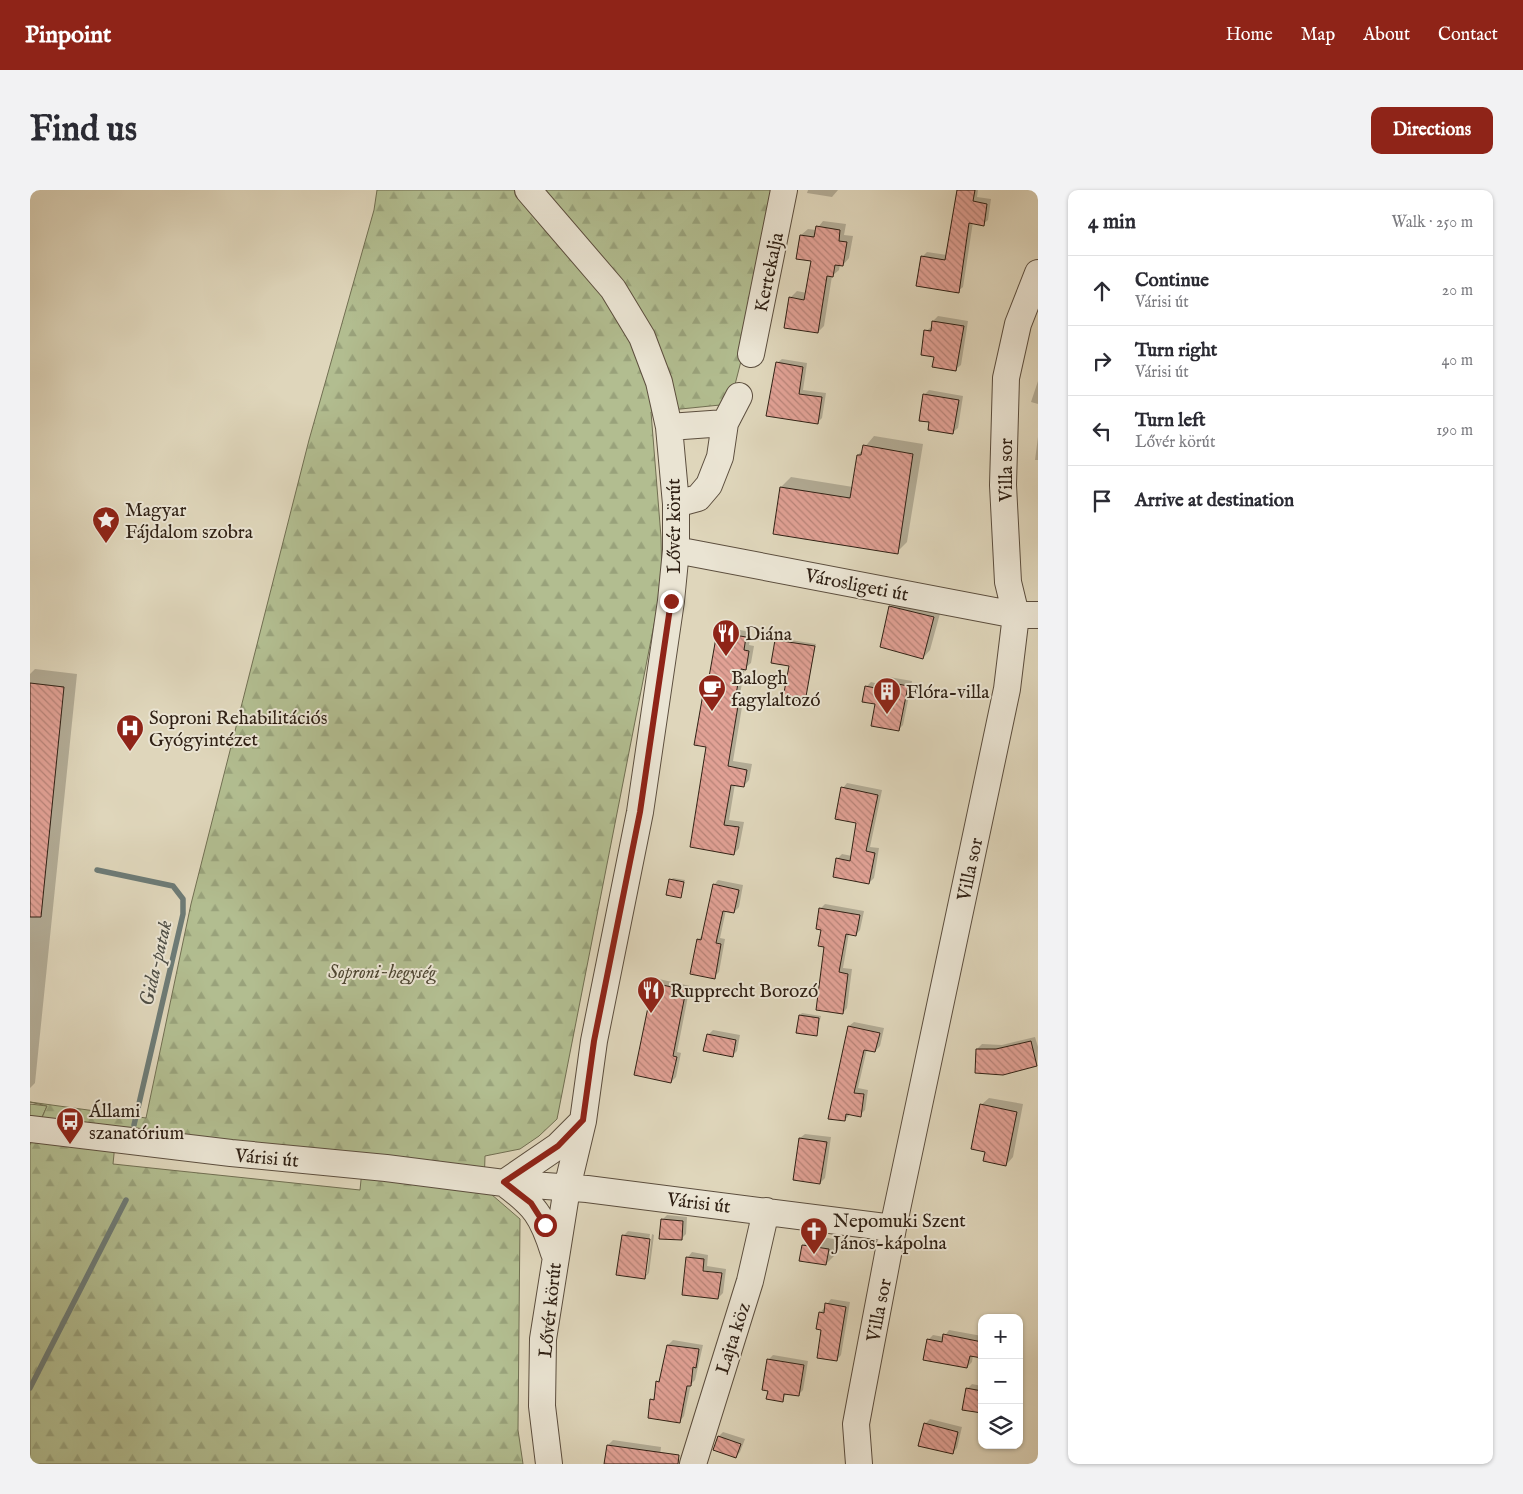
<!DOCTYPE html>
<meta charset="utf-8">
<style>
:root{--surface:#fff;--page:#f2f2f3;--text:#2b2b33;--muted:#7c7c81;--line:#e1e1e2;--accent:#8f2418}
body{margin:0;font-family:"IM FELL English",serif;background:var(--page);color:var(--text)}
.controls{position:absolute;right:15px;bottom:15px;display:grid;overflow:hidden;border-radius:10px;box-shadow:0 1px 4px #0004}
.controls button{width:45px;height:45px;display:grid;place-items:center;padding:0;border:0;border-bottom:1px solid var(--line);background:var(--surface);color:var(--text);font:25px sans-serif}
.stop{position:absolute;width:15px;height:15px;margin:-11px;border:4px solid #8f2418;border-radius:50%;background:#fff}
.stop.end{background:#8f2418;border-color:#fff;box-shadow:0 1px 5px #0008}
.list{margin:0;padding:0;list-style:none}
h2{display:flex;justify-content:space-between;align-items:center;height:65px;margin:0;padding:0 20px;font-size:21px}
h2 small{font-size:16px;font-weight:400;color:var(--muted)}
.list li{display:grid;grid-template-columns:32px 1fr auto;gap:15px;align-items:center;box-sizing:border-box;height:70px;padding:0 20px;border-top:1px solid var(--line)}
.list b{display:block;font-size:19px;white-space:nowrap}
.list p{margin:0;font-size:16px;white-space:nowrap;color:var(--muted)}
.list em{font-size:16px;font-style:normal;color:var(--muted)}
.icon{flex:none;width:28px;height:28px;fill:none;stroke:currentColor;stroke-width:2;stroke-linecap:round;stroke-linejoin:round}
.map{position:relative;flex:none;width:1008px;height:1274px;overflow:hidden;border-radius:10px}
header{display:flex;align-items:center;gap:30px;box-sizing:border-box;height:70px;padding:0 25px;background:var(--accent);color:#fff}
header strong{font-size:24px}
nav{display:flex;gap:28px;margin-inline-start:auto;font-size:18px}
.intro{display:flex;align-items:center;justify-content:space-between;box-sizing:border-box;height:120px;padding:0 30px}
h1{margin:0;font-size:35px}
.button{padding:12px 22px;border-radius:10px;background:var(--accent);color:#fff;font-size:18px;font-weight:700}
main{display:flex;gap:30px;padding:0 30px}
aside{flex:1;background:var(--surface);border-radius:10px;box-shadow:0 1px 4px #0004}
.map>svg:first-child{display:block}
.grass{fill:url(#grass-tufts);stroke:#716f52}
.forest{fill:url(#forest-firs);stroke:#716f52;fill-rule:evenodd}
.shadow{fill:#0003}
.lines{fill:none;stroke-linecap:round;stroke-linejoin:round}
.stream{stroke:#6d7b76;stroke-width:5.5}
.building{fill:url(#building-back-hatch);stroke:#302115}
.minor-casing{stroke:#5c4e3e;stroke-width:28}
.minor{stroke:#eae4d3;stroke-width:26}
.route{stroke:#8f2418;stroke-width:6}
.labels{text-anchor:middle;stroke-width:4;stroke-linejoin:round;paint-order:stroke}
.street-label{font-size:19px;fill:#302115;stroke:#eae4d3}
.poi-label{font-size:19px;fill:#302115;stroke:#eae4d3;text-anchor:start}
.park-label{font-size:19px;font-style:italic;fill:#504834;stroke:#eae4d3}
.water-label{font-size:20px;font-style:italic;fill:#4e4e46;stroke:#eae4d3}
</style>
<header>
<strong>Pinpoint</strong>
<nav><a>Home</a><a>Map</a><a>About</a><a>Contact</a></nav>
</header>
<div class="intro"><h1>Find us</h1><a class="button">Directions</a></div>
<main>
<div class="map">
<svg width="1008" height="1274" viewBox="0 0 1008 1274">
<defs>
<pattern id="grass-tufts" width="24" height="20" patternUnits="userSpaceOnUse" patternTransform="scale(1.25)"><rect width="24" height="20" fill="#b2bd90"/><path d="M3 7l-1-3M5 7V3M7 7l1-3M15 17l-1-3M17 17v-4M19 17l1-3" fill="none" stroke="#99a27b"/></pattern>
<pattern id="forest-firs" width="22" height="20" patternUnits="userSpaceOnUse" patternTransform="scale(1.25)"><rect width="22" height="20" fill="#b2bd90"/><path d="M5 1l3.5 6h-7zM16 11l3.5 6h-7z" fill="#99a27b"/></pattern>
<pattern id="building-back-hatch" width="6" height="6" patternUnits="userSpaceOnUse" patternTransform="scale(1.25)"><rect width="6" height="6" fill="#e1a195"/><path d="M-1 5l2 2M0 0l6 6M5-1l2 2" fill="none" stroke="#b78378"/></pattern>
</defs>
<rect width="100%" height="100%" fill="#dfd6bb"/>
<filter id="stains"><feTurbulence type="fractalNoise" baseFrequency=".004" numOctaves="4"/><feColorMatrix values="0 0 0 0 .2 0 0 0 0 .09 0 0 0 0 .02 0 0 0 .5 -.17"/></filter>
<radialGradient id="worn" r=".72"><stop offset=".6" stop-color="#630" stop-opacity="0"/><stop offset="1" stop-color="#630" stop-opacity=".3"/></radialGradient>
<path class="grass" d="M0 914 17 916 0 955Z"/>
<path class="forest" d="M347 0H745L719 140 700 214 621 222 631 347 632 394 527 929 509 946 490 959 455 966 454 998 490 1029 488 1240 493 1274H0V955L17 916 0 912 116 928 161 714 279 250 344 20ZM85 954 332 980 330 1000 83 974Z"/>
<path class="shadow" d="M778 0H808L802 7 777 3Z
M928 0H948L947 7 961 9 958 30 953 34 943 32 933 97 928 101 892 67 897 62 917 65Z
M793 31 816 34 814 45 823 46 819 68 813 75 810 74 809 80 802 86 794 136 788 142 760 108 767 101 777 103 782 70 768 68 771 45 778 39 786 40Z
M908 126 938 131 931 175 926 179 905 166 896 141 903 136V131Z
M752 169 777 173 773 200 796 203 792 228 788 232 747 173Z
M1008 191V214L1001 212Z
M899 200 933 206 928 238 923 242 901 231 894 205Z
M844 246 893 254 877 352 867 362 751 297 761 287 823 297 828 265Z
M1008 247V270H1005Z
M868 409 911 420 900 460 893 468 860 417Z
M694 437 721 442 719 455 724 456 721 473 715 478 710 504 714 505 703 571 722 574 719 590 714 596 705 594 699 630 714 632 709 658 704 664 661 656 677 556 674 504 678 500 688 443Z
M748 448 786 454 774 510 760 475 746 450Z
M5 479 47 484 5 893 0 898V484Z
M859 487 882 491 873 535 868 540 836 497 841 492 853 495Z
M817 593 852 600 840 657 849 658 844 688 839 693 807 669 812 664 822 666 827 632 813 598Z
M643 688 655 690 650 707 641 690Z
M688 690 713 695 709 717 704 722 696 720 690 748 695 749 689 782 684 787 668 750 673 745 684 695Z
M795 714 834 721 830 740 826 745 819 743 813 778 822 779 817 818 813 823 792 739 790 719Z
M629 789 660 796 647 862 651 863 646 887 641 892 624 794Z
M772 823 791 826 786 845 770 825Z
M824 832 854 838 850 856 845 861 837 859 828 898 838 900 835 920 830 925 820 924 815 930 819 836Z
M683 840 710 845 707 861 702 866 678 845Z
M1005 847 1008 857 1007 875 947 859 952 854 972 855Z
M959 908 993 914 983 967 976 975 956 961 951 915Z
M775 944 801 947 795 988 790 993 770 948Z
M637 1025 657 1027 656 1044 651 1049 632 1030Z
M598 1041 620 1044 614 1084H617L622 1044 624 1045 619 1083 614 1088 593 1046Z
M783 1045 808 1050 806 1064 796 1074 773 1055Z
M662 1062 678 1065 677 1076 696 1079 693 1103 688 1108 658 1067Z
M801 1109 820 1112 811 1165 807 1170 793 1139 790 1123Z
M919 1140 952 1146V1167L943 1165 942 1172 937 1177 898 1150 903 1145 914 1147Z
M643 1150 673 1155 665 1190 661 1194 654 1226 650 1231 622 1210 625 1206 627 1192 631 1188 638 1155Z
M743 1165 778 1171 773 1200 768 1205 757 1203 752 1210 739 1200 738 1170Z
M942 1194 952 1196V1222L937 1199Z
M900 1229 932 1237 927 1258 922 1263 895 1234Z
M693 1242 715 1249 710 1262 706 1267 689 1246Z
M583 1250 631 1257 629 1274H576L578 1255Z"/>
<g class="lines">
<path class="stream" d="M67 680 143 696 153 709V724L104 935
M0 1198 96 1010"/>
</g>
<path class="building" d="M927 0H945L943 11 957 14 954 36 939 33 929 103 886 96 891 66 915 70Z
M786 36 810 40 809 51 817 52 813 76 805 75 803 87 797 86 788 143 754 138 759 107 774 110 781 71 766 69 770 45 784 47Z
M902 131 934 136 926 181 902 177 904 167 891 165 894 140 901 141Z
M746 172 773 177 769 204 792 207 788 234 736 226Z
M893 204 929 210 923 244 898 240 899 232 889 231Z
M833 255 883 264 868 364 743 344 750 297 820 308 827 265H831Z
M859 416 904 427 893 469 850 457Z
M687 442 716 447 714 460 719 461 716 480 711 479 705 509 709 510 698 576 717 580 714 597 701 595 694 635 709 637 704 665 660 657 676 557 664 555 673 504H676Z
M745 450 785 456 775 512 753 508 759 476 741 473Z
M853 491 878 496 869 541 841 536 845 514 832 512 835 496 851 499Z
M0 493 34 497 11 727H0Z
M811 597 848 605 836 661 845 663 839 694 803 687 806 668 820 671 826 633 805 629Z
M639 689 654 692 651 708 636 705Z
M683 694 709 700 704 723 693 721 686 753 691 754 685 789 660 784 667 749 671 750Z
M789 718 830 725 826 746 816 744 809 782 818 784 813 824 786 820 794 757 788 756 791 740 786 739Z
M623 793 656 800 643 866 647 867 641 893 604 885Z
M769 825 789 828 787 846 766 843Z
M818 836 850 843 845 862 834 860 824 903 834 904 831 927 816 924 815 931 798 929Z
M677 844 706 850 703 867 673 861Z
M1001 851 1007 876 973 885 945 883 946 859H966Z
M950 914 987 922 976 976 953 971 955 962 941 959Z
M769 948 797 952 790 994 763 990Z
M631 1029 653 1031 652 1050 629 1049Z
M592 1045 620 1049 615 1089 586 1085Z
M772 1055 799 1059 796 1075 769 1071Z
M656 1067 674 1069 673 1081 692 1083 688 1109 652 1105Z
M795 1113 816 1117 807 1171 787 1168 791 1140 786 1139 789 1122 794 1123Z
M913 1144 952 1152V1168L940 1166 937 1178 893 1170 897 1149 912 1152Z
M637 1155 669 1159 666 1178 663 1177 661 1196H657L650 1233 618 1228 620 1209 624 1210 626 1191 629 1192Z
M737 1169 774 1175 769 1206 754 1204 753 1212 736 1209 738 1201 732 1200Z
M936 1198 952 1201V1223L932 1220Z
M894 1233 928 1242 923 1264 888 1256Z
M688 1246 711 1254 706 1268 683 1260Z
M577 1255 649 1265 648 1274H574Z"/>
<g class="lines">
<g class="minor-casing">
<path id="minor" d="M498 0 583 99 612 147 629 192 639 237 646 314V360L641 411 610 622 564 851 553 931 537 998 513 1149 512 1216 519 1274
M721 164 754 0
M639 237 695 233
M646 314 668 308 679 295 690 267 695 233 709 206
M646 360 986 425H1008
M0 939 201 963 356 978 474 993 557 999 863 1038
M474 993 528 956 553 931
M474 993C505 1016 512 1025 524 1063
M663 1274 720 1091 736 1021
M829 1274 826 1234 831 1207 863 1038 977 499 986 425 978 392 973 295 976 188 988 134 1008 83"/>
</g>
<use href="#minor" class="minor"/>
</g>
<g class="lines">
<path class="route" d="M515 1035 501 1013 474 992 528 956 553 930 564 851 610 622 641 411"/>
</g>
<defs>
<g id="sight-pin" transform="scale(1.4375)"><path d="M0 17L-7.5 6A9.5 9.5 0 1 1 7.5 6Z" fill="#8f2418" stroke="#eae4d3"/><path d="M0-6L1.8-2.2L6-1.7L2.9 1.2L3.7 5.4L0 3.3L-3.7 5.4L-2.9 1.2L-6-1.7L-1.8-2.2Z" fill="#fff"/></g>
<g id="restaurant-pin" transform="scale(1.4375)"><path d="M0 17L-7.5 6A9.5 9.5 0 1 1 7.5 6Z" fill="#8f2418" stroke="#eae4d3"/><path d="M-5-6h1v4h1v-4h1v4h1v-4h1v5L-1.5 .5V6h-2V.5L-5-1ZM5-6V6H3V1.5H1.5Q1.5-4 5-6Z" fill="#fff"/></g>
<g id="cafe-pin" transform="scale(1.4375)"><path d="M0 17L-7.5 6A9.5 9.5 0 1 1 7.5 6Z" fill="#8f2418" stroke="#eae4d3"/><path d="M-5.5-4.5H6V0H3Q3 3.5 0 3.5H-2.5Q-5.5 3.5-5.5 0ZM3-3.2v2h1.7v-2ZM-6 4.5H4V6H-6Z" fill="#fff"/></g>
<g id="building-pin" transform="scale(1.4375)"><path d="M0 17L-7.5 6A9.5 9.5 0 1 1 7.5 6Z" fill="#8f2418" stroke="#eae4d3"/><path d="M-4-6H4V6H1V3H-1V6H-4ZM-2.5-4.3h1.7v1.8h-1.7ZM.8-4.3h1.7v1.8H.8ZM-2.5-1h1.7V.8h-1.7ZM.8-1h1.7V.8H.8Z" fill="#fff"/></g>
<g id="hospital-pin" transform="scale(1.4375)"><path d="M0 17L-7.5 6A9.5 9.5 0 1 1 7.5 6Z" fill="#8f2418" stroke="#eae4d3"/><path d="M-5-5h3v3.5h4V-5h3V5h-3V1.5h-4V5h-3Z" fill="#fff"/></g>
<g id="bus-pin" transform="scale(1.4375)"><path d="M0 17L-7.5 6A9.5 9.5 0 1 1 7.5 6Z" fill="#8f2418" stroke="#eae4d3"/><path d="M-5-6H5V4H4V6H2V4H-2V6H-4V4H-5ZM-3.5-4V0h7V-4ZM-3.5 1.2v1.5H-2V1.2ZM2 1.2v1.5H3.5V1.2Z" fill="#fff"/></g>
<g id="church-pin" transform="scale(1.4375)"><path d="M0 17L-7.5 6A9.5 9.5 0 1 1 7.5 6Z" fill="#8f2418" stroke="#eae4d3"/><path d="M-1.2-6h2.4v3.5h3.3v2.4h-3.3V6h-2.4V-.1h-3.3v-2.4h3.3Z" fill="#fff"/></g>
</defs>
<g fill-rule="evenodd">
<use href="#sight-pin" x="76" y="330"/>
<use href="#restaurant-pin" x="696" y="443"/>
<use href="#cafe-pin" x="682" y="498"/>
<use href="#building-pin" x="857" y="501"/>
<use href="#hospital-pin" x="100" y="538"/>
<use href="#restaurant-pin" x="621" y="800"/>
<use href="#bus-pin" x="40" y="931"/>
<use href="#church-pin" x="784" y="1041"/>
</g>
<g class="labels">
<g class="street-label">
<text transform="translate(738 82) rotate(-78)" y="7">Kertekalja</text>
<text transform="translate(975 280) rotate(-90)" y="7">Villa sor</text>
<text transform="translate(643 336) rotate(-90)" y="7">Lővér körút</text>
<text transform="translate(827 394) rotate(11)" y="7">Városligeti út</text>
<text transform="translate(939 679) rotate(-78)" y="7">Villa sor</text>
<text transform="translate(237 967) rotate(5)" y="7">Várisi út</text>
<text transform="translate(669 1012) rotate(7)" y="7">Várisi út</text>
<text transform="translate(519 1120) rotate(-84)" y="7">Lővér körút</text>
<text transform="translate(848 1120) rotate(-79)" y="7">Villa sor</text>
<text transform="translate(702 1148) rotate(-72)" y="7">Lajta köz</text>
</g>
<g class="poi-label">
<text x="95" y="326">Magyar<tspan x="95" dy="22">Fájdalom szobra</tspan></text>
<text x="715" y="450">Diána</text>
<text x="701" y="494">Balogh<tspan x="701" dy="22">fagylaltozó</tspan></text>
<text x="876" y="508">Flóra-villa</text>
<text x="119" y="534">Soproni Rehabilitációs<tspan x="119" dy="22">Gyógyintézet</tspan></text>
<text x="640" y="807">Rupprecht Borozó</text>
<text x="59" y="927">Állami<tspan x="59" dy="22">szanatórium</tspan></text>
<text x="803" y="1037">Nepomuki Szent<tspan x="803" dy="22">János-kápolna</tspan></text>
</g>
<g class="park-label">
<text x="352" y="788">Soproni-hegység</text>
</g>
<g class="water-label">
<text transform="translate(125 773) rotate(-77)" y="7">Gida-patak</text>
</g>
</g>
<rect width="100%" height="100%" filter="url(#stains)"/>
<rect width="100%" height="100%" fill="url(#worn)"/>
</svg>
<div class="controls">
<button>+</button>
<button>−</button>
<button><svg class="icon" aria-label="layers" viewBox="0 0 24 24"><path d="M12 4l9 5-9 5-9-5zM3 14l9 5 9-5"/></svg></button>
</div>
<div class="stop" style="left:515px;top:1035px"></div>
<div class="stop end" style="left:641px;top:411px"></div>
</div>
<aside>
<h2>4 min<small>Walk · 250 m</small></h2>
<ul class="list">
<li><svg class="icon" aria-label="ahead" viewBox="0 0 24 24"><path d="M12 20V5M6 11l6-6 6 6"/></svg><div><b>Continue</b><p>Várisi út</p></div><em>20 m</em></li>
<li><svg class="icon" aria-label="right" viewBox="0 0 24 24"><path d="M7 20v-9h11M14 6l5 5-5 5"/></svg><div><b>Turn right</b><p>Várisi út</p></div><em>40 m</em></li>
<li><svg class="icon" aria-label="left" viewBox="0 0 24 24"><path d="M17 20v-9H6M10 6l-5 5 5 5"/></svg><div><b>Turn left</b><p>Lővér körút</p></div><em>190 m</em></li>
<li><svg class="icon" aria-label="arrive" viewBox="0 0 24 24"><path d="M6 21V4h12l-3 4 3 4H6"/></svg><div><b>Arrive at destination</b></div></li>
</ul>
</aside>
</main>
